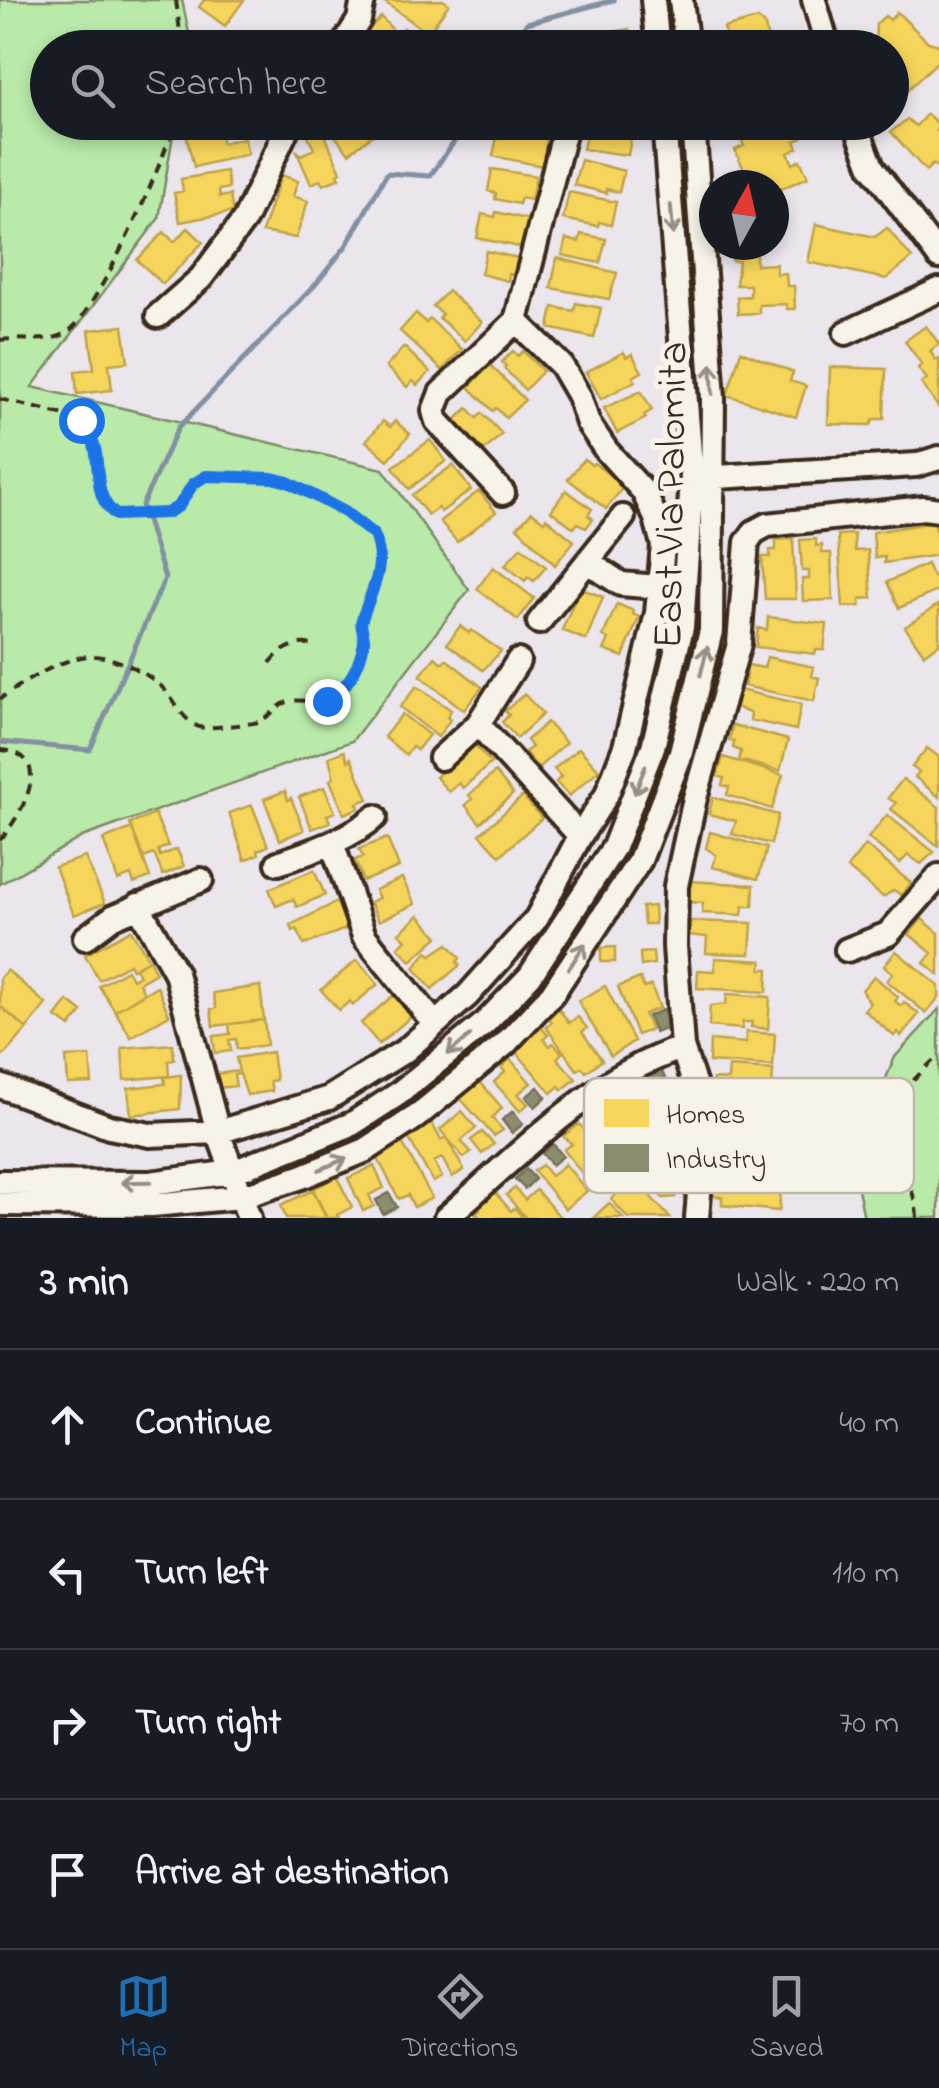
<!DOCTYPE html>
<meta charset="utf-8">
<style>
:root{--surface:#171b24;--page:#242831;--text:#f1f3f6;--muted:#9ea1a6;--line:#363941;--accent:#1f6fb2}
body{margin:0;font-family:"Indie Flower",sans-serif;background:var(--page);color:var(--text)}
.compass{position:absolute;left:699px;top:170px;width:90px;height:90px;border-radius:50%;background:var(--surface);box-shadow:0 5px 15px #0003;rotate:8deg}
.stop{position:absolute;width:30px;height:30px;margin:-22px;border:8px solid #1a73e8;border-radius:50%;background:#fff}
.stop.end{background:#1a73e8;border-color:#fff;box-shadow:0 2px 10px #0008}
.list{margin:0;padding:0;list-style:none}
h2{display:flex;justify-content:space-between;align-items:center;height:130px;margin:0;padding:0 40px;font-size:42px}
h2 small{font-size:32px;font-weight:400;color:var(--muted)}
.list li{display:grid;grid-template-columns:65px 1fr auto;gap:30px;align-items:center;box-sizing:border-box;height:150px;padding:0 40px;border-top:2px solid var(--line)}
.list b{display:block;font-size:38px;white-space:nowrap}
.list em{font-size:32px;font-style:normal;color:var(--muted)}
.icon{flex:none;width:55px;height:55px;fill:none;stroke:currentColor;stroke-width:2;stroke-linecap:round;stroke-linejoin:round}
.map{position:relative;flex:none;width:939px;height:1218px;overflow:hidden}
.search{position:absolute;background:var(--surface);box-shadow:0 5px 15px #0003;left:30px;right:30px;top:30px;height:110px;display:flex;align-items:center;gap:25px;box-sizing:border-box;padding:0 35px;border-radius:55px;color:var(--muted);font-size:38px}
.sheet{height:730px;background:var(--surface)}
nav{display:flex;justify-content:space-around;align-items:center;box-sizing:border-box;height:140px;border-top:2px solid var(--line);background:var(--surface);font-size:28px;color:var(--muted)}
nav a{display:grid;justify-items:center;gap:5px}
nav .on{color:var(--accent)}
.map>svg:first-child{display:block}
.green{fill:#b9eaaa;stroke:#7a8a64;stroke-width:2.5}
.homes{fill:#f6d55c;stroke:#bea249;stroke-width:2.5}
.industry{fill:#8c8c6e;stroke:#746f56;stroke-width:2.5}
.lines{fill:none;stroke-linecap:round;stroke-linejoin:round}
.stream{stroke:#8291a2;stroke-width:5}
.minor-casing{stroke:#3b2a1e;stroke-width:30}
.path{stroke:#3b2a1e;stroke-width:4;stroke-dasharray:10 8;stroke-linecap:butt}
.minor{stroke:#f7f3e8;stroke-width:22}
.oneway{stroke:#998e83}
.route{stroke:#1a73e8;stroke-width:12}
.labels{text-anchor:middle;stroke-width:10;stroke-linejoin:round;paint-order:stroke}
.street-label{font-size:42px;fill:#3b2a1e;stroke:#f7f3e8}
.key{fill:#f7f3e8;stroke:#bfb7ab;stroke-width:2.5}
.key-label{font-size:28px;fill:#3b2a1e}
</style>
<div class="map">
<svg width="939" height="1218" viewBox="0 0 939 1218">
<rect width="100%" height="100%" fill="#ebe5ec"/>
<filter id="ink" filterUnits="userSpaceOnUse"><feTurbulence type="fractalNoise" baseFrequency=".01" numOctaves="2"/><feDisplacementMap in="SourceGraphic" scale="20" xChannelSelector="R" yChannelSelector="G"/><feConvolveMatrix kernelMatrix="1 2 1 2 8 2 1 2 1" color-interpolation-filters="sRGB"/></filter>
<g filter="url(#ink)">
<path class="green" d="M0 0H182L190 38 188 47 48 48V122L175 123 159 218 32 387 383 469 469 590 352 741 82 837 0 884Z
M939 1009V1218H864L852 1159 895 1057Z"/>
<path class="homes" d="M204 0H244L225 26 199 7Z
M443 0 449 4 428 33 383 1Z
M897 12 928 42 939 45V60L892 105V73L896 69 892 66V48H875L876 24 885 16 890 20Z
M381 17 394 31 398 33 404 28 426 48H376L364 34Z
M758 19 765 26 770 48H729L724 28Z
M629 29 635 48H608L606 33Z
M590 32 600 48H568L571 45 569 39Z
M230 38 298 40 297 48H229Z
M927 114 939 125 936 130 939 133V169L933 164 926 171 891 132 907 119 916 126Z
M302 122H319L341 172 338 174 340 178 323 185 320 180 311 184 296 150 301 155 314 149Z
M331 122H371L378 131 349 153 331 131 335 128Z
M513 122H549L547 132Z
M757 122H795L802 138 795 141 798 148 788 153 793 164 800 160 808 177 774 192V185H751L735 150 744 146 737 132Z
M588 124 632 133 628 155 583 149Z
M207 125 209 133 220 131 222 143 244 138 248 154 194 167 185 130Z
M498 132 547 139 542 166 493 156Z
M581 160 624 171 619 192 606 189 607 193 574 185Z
M492 169 536 176 531 200 521 198 519 204 495 199 496 193 488 191Z
M226 171 229 188 219 190 220 197 230 195 233 212 180 222 174 193 183 191 181 179Z
M281 175 298 181 293 196 308 201 296 238 262 232Z
M569 192 616 202 611 225 599 222 598 226 563 219Z
M496 212 530 220 524 248 477 238 482 214 495 217Z
M816 224 875 237 887 228 912 258 886 279 808 262Z
M188 228 203 242 163 284 137 260 164 232 174 242Z
M581 234 606 239 600 263 562 255 566 239 579 242Z
M732 246H747L746 252H756V265L776 264V274L786 273 787 286H794L795 309H787L786 304 759 305V313L738 314 737 297 750 296V285H736L739 261H732Z
M486 251 518 258 514 275 509 274 508 281 481 274Z
M557 258 617 273 609 299 551 288Z
M448 291 482 322 465 341 439 318 442 314 433 306Z
M576 303 601 308 594 338 549 328 553 307 574 311Z
M416 313 426 323 430 319 462 349 442 370 400 331Z
M123 326 128 362 109 364 112 390 77 394 75 371 94 369 89 330Z
M926 326 939 344 930 351 936 360 939 358V408L921 383 927 379 918 368 922 365 905 341Z
M404 347 430 372 417 385 413 381 407 387 386 367Z
M513 351 518 356 523 351 543 371 525 390 504 368 506 366 502 362Z
M741 351 793 372 790 381 806 386 796 417 727 395Z
M624 352 626 357 632 354 642 372 633 377 635 381 601 399 586 372Z
M490 365 525 400 506 418 496 408 493 411 469 387Z
M830 367 886 369 884 419H874L871 425 828 424Z
M641 391 652 410 644 415 646 418 617 433 604 408Z
M468 408 477 418 482 413 502 434 484 451 454 421Z
M383 421 390 427 395 421 410 434 388 460 366 441Z
M430 440 446 461 409 489 393 467Z
M584 459 592 465 594 463 624 486 606 509 568 479Z
M453 465 471 490 441 512 438 508 428 515 412 495Z
M566 490 592 509 588 515 593 519 586 528 578 523 574 528 551 511Z
M479 491 496 512 457 542 440 521Z
M532 512 544 521 546 518 574 541 555 565 517 527Z
M935 522 939 555 884 563 885 557 875 558 873 532Z
M854 534 855 551 868 550 872 598 860 599V606L843 607 838 535Z
M793 539 796 599H765L762 557H770V550H776V540Z
M816 539V546L822 545V553H831L833 600 803 601 802 579H809V571H802L800 540Z
M521 547 546 567 534 581 528 577 525 581 505 565Z
M927 564 933 577 939 575V590L899 608 887 582Z
M493 567 534 598 518 620 477 589Z
M580 588 603 597 586 640 562 630Z
M617 604 634 611 633 614 639 617 623 657 604 650 609 639 603 636Z
M939 604V644L924 654 905 627Z
M768 617 827 624 824 650H816L815 654 756 647 758 628 767 630Z
M460 626 469 633 471 630 501 651 483 670 447 644Z
M435 657 442 663 446 659 482 687 464 710 420 676Z
M767 657 814 667 812 676 819 678 814 701 744 686 748 665 764 668Z
M417 686 451 710 447 717 450 720 438 737 400 707Z
M739 690 801 704 796 730 750 720 751 714 736 707Z
M524 694 543 714 517 738 502 722 509 715 505 711Z
M402 714 429 735 417 750 412 747 406 755 384 737Z
M547 722 566 743 538 768 525 752 532 747 527 740Z
M733 725 788 740 780 771 739 760 741 751 733 748 734 742 729 740Z
M473 743 491 763 463 788 459 783 449 792 436 777Z
M579 748 599 770 569 796 556 782 561 777 554 769Z
M927 748 939 757V797L915 777 919 772 912 767Z
M344 751 348 761 351 758 368 799 357 803 359 808 344 814 330 780 334 778 329 757Z
M723 757 783 775 772 809 727 795 729 787 722 785 724 778 717 776Z
M495 772 513 794 480 823 465 805 472 799 469 795Z
M903 779 939 807 938 846 891 809 896 803 888 798Z
M324 787 335 812 327 815 330 822 312 829 299 797Z
M285 791 288 800 291 798 304 830 280 840 264 799Z
M523 796 542 818 500 856 480 834Z
M713 797 778 815 771 844 732 834 736 821 709 814Z
M252 805 268 846 258 850 259 854 245 860 229 813Z
M155 814 168 846 158 850 160 856 177 849 184 866 163 875 154 854 144 858 130 824Z
M887 815 934 852 921 864 908 855 900 863 868 838Z
M132 828 150 877 134 883 131 875 118 880 103 840Z
M710 832 767 848 758 879 713 867 716 855 706 848Z
M387 838 399 867 363 881 355 860 363 857 359 849Z
M865 845 911 883 901 895 894 890 883 897 847 868Z
M85 857 105 903 74 915 55 867Z
M314 870 325 895 297 907 293 899 276 906 269 889Z
M402 878 415 904 379 921 370 902 379 898 375 890Z
M690 881 754 885 753 906H743L742 915 702 913 703 903 689 902Z
M337 902 348 928 304 945 297 929 293 931 291 925Z
M654 906 655 924H644L642 907Z
M419 915 438 937 411 961 398 947 406 940 399 933Z
M922 919 939 933V975L924 963 932 953 909 934Z
M690 921 752 923 750 954 706 953 707 937 689 935Z
M131 930 149 960 132 969 129 964 99 980 85 955Z
M448 944 460 958 457 962 460 965 432 989 414 968 427 952 431 955Z
M615 947V962H601V948Z
M896 951 939 986V997L926 1013 887 981 893 973 884 966Z
M653 952 654 964 641 966 640 953Z
M715 958 762 961 761 969H768L767 992 697 988 698 970 715 971Z
M149 960 156 973 139 983 144 993 115 1011 99 986 127 970 132 979 139 975 135 968Z
M357 960 378 984 353 1005 350 1001 339 1010 321 990Z
M7 970 46 1004 27 1029 0 1006V978Z
M874 976 898 997 895 1001 901 1006 904 1002 919 1014 901 1036 898 1032 894 1036 864 1010 870 1003 862 990Z
M640 978 644 988 651 985 660 1008 644 1014 651 1030 637 1035 618 987Z
M157 986 169 1015 131 1037 115 1011Z
M260 986 264 1020 213 1026 211 1009 216 1008 213 993Z
M605 986 634 1041 611 1056 578 1001Z
M395 994 413 1015 379 1044 361 1023Z
M727 994 770 997 768 1029 751 1027 752 1022H743L742 1029 709 1026 710 1006 726 1004Z
M68 1001 82 1012 70 1027 56 1017Z
M0 1006 27 1029 3 1056 0 1054Z
M559 1009 569 1023 578 1017 587 1028 582 1032 602 1060 586 1072 582 1067 577 1070 546 1027 552 1022 548 1017Z
M264 1020 267 1045 237 1049 236 1039 229 1040 231 1051 215 1053 213 1036 230 1034 229 1024Z
M541 1027 548 1035 544 1039 550 1046 553 1043 562 1053 557 1058 576 1079 562 1090 559 1086 551 1093 512 1047 535 1028 537 1030Z
M746 1032 775 1034 773 1066 709 1062 710 1040 746 1043Z
M173 1044 174 1060 168 1061 169 1076 124 1080 122 1048Z
M272 1052 276 1080 270 1081 272 1091 247 1095 240 1074 234 1075 236 1086 218 1088 216 1074 239 1071 236 1058Z
M90 1056 92 1083 68 1084 66 1057Z
M510 1059 531 1083 518 1094 528 1104 520 1111 494 1082 505 1072 501 1067Z
M729 1067 773 1070 771 1103 750 1102V1095L744 1094V1099L712 1097 713 1079 728 1080Z
M181 1075 180 1109 131 1115 128 1088 165 1084 164 1077Z
M477 1078 502 1108 492 1118 503 1130 494 1136 459 1097Z
M462 1111 476 1128 461 1141 471 1152 464 1158 440 1130Z
M431 1122 441 1140 446 1137 464 1170 452 1177 442 1158 434 1162 442 1177 433 1182 407 1135Z
M579 1124 621 1170 596 1191 564 1150 572 1144 563 1136Z
M482 1132 494 1144 482 1154 471 1140Z
M402 1142 432 1198 414 1207 408 1195 399 1199 376 1155Z
M649 1151H665V1163H680V1189L674 1190 675 1197 663 1198 651 1185Z
M565 1164 587 1191 565 1209 534 1171 542 1165 551 1176Z
M374 1166 384 1188 369 1195 374 1206 363 1211 348 1178Z
M715 1172 782 1178 779 1211 722 1205V1197L713 1196Z
M337 1177 352 1207 337 1215 339 1218H327L313 1189Z
M634 1178 670 1218H628L611 1199Z
M515 1188 525 1200 536 1190 561 1218H526L506 1195Z
M313 1190 326 1218H286L281 1205Z
M493 1190 511 1211 515 1208 523 1218H480L475 1213 480 1209 476 1204Z
M609 1203 623 1218H593Z"/>
<path class="industry" d="M663 1010 670 1027 655 1033 648 1016Z
M661 1070 670 1088 651 1096 643 1078Z
M538 1087 546 1097 535 1107 526 1097Z
M513 1111 523 1124 512 1133 502 1120Z
M553 1144 563 1156 552 1165 542 1153Z
M526 1169 535 1179 525 1189 515 1179Z
M389 1193 397 1207 383 1214 376 1200Z"/>
<g class="lines">
<path class="stream" d="M508 48 527 23 614 0
M0 742 90 750 165 578 142 505 178 428 316 284 346 246 387 173 430 176 456 139 449 122"/>
<g class="minor-casing">
<path id="minor" d="M653 0 658 48
M681 0 687 48
M814 0 828 48
M341 48 359 20 363 0
M855 122 872 167 939 257
M158 316 201 278 245 219 290 122
M846 333 939 290
M700 478 916 465 939 458
M503 493 437 421 434 411 441 393 516 321 567 122
M588 562 621 584 658 587
M539 622 623 517
M478 724 580 836
M441 758 478 724 518 661
M332 843 364 936 434 1023
M278 863C312 851 348 840 375 817
M138 905 176 973 218 1132 249 1218
M85 938 113 917 201 880
M847 950 888 934 939 876
M0 1086 109 1127 150 1135 218 1132 329 1098 406 1050 468 995 537 918 580 836 606 796 625 747 657 613 663 545 656 518 643 491 606 450 588 423 579 396 561 365 516 321
M0 1182 150 1183 233 1172 352 1124 398 1094 485 1023 530 976 614 847 653 747 682 627 692 479 664 122
M0 1204 152 1205 241 1197 301 1177 366 1150 416 1117 505 1044 552 994 640 860 680 756 711 631 713 398 693 122
M446 1218C502 1170 567 1103 633 1069 649 1060 666 1054 682 1047
M697 1218 702 1156V1107L682 1047 675 946 676 886 695 798 739 644 747 542 754 532 767 525 924 508 939 510"/>
</g>
<path class="path" d="M176 0 182 48
M0 340C20 337 52 345 69 331 98 309 165 161 174 122
M0 399 81 419 96 449 100 490 109 510 116 515 167 513 179 507 193 484 206 477H255L288 482 364 525 374 535 379 559 374 595 360 622C366 645 357 691 328 700 314 705 297 696 283 704 275 709 268 718 258 722 252 724 205 729 199 727 184 721 177 705 168 694 155 676 118 657 95 656 67 654 22 683 0 699
M270 663C281 649 298 639 316 646
M0 750C57 753 22 815 0 840
M917 1218C916 1199 911 1182 896 1169 890 1163 883 1159 879 1152 865 1125 921 1072 939 1055"/>
<use href="#minor" class="minor"/>
</g>
<defs><path id="oneway-shaft" d="M-6 0H5M1.5-3L5.5 0L1.5 3" fill="none" stroke-width="1.6" stroke-linecap="round" stroke-linejoin="round" transform="scale(2.5)"/></defs>
<g class="oneway">
<use href="#oneway-shaft" transform="translate(672 220) rotate(85)"/>
<use href="#oneway-shaft" transform="translate(712 379) rotate(-93)"/>
<use href="#oneway-shaft" transform="translate(704 661) rotate(-76)"/>
<use href="#oneway-shaft" transform="translate(640 780) rotate(111)"/>
<use href="#oneway-shaft" transform="translate(577 956) rotate(-57)"/>
<use href="#oneway-shaft" transform="translate(459 1045) rotate(140)"/>
<use href="#oneway-shaft" transform="translate(333 1164) rotate(-23)"/>
<use href="#oneway-shaft" transform="translate(136 1182) rotate(179)"/>
</g>
</g>
<g class="lines" filter="url(#ink)">
<path class="route" d="M81 420C86 429 93 438 95 448 100 472 94 498 116 515L167 513 179 506 193 484 206 476 272 478 288 482 345 512 374 535C387 567 372 589 362 619 359 626 365 634 364 642 360 666 348 687 327 701"/>
</g>
<g class="labels">
<g class="street-label">
<text transform="translate(668 495) rotate(-89)" y="15">East Via Palomita</text>
</g>
</g>
<rect x="584" y="1078" width="330" height="115" rx="15" class="key"/>
<rect x="604" y="1099" width="45" height="28" fill="#f6d55c"/>
<rect x="604" y="1144" width="45" height="28" fill="#8c8c6e"/>
<g class="key-label">
<text x="666" y="1123">Homes</text>
<text x="666" y="1168">Industry</text>
</g>
</svg>
<svg class="compass" viewBox="-18 -18 36 36"><path d="M0-13l5 13h-10z" fill="#e53935"/><path d="M0 13l5-13h-10z" fill="#9ea1a6"/></svg>
<div class="stop" style="left:81px;top:420px"></div>
<div class="stop end" style="left:327px;top:701px"></div>
<div class="search"><svg class="icon" aria-label="search" viewBox="0 0 24 24"><circle cx="10" cy="10" r="6"/><path d="M15 15l6 6"/></svg>Search here</div>
</div>
<section class="sheet">
<h2>3 min<small>Walk · 220 m</small></h2>
<ul class="list">
<li><svg class="icon" aria-label="ahead" viewBox="0 0 24 24"><path d="M12 20V5M6 11l6-6 6 6"/></svg><div><b>Continue</b></div><em>40 m</em></li>
<li><svg class="icon" aria-label="left" viewBox="0 0 24 24"><path d="M17 20v-9H6M10 6l-5 5 5 5"/></svg><div><b>Turn left</b></div><em>110 m</em></li>
<li><svg class="icon" aria-label="right" viewBox="0 0 24 24"><path d="M7 20v-9h11M14 6l5 5-5 5"/></svg><div><b>Turn right</b></div><em>70 m</em></li>
<li><svg class="icon" aria-label="arrive" viewBox="0 0 24 24"><path d="M6 21V4h12l-3 4 3 4H6"/></svg><div><b>Arrive at destination</b></div></li>
</ul>
</section>
<nav>
<a class="on"><svg class="icon" aria-label="map" viewBox="0 0 24 24"><path d="M3 6l6-2 6 2 6-2v14l-6 2-6-2-6 2zM9 4v14M15 6v14"/></svg>Map</a>
<a><svg class="icon" aria-label="directions" viewBox="0 0 24 24"><path d="M12 3l9 9-9 9-9-9zM9 14v-3h6M13 9l2 2-2 2"/></svg>Directions</a>
<a><svg class="icon" aria-label="saved" viewBox="0 0 24 24"><path d="M7 4h10v16l-5-4-5 4z"/></svg>Saved</a>
</nav>
